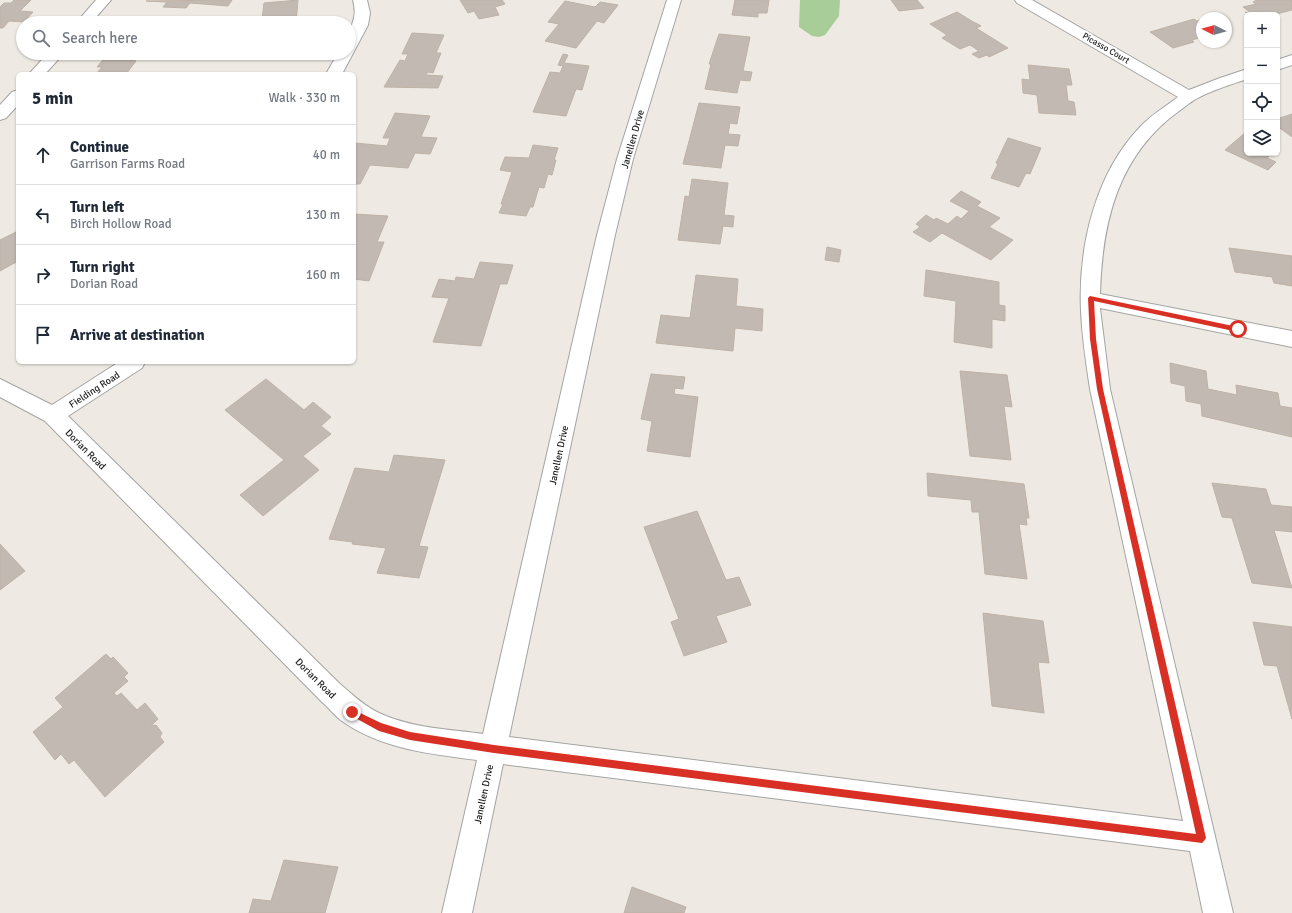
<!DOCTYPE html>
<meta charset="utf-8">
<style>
:root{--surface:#fff;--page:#f2f2f3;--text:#1f2937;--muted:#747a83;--line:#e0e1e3}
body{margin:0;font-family:Signika,sans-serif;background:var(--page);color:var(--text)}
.controls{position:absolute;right:12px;top:12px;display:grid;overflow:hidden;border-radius:6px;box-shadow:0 1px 3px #0004}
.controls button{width:36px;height:36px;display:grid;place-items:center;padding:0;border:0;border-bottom:1px solid var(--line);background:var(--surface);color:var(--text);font:20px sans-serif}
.compass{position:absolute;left:1196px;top:12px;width:36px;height:36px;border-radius:50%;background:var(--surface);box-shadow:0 1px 3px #0004;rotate:276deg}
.stop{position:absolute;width:12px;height:12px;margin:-9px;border:3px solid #d93025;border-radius:50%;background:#fff}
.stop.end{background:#d93025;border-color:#fff;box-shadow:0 1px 4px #0008}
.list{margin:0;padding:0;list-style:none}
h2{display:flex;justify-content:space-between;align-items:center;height:52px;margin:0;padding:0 16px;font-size:17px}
h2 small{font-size:13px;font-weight:400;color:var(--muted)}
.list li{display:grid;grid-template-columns:26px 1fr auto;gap:12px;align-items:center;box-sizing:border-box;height:60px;padding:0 16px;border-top:1px solid var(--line)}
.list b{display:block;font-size:15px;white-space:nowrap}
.list p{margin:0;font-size:13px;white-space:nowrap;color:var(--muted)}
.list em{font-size:13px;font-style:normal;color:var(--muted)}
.icon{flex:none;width:22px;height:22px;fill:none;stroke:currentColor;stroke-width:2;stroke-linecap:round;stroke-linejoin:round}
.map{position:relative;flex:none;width:1292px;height:913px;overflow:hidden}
.search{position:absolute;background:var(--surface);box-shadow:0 1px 3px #0004;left:16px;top:16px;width:340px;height:44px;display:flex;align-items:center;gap:10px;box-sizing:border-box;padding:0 14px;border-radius:22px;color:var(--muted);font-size:15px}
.panel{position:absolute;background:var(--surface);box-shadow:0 1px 3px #0004;left:16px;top:72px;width:340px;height:292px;border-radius:6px}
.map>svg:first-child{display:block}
.forest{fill:#a8cd98}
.building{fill:#c2bab2;stroke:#bfb1a5}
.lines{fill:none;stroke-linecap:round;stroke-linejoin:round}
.minor-casing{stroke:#a4a4a4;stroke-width:2}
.minor{fill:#fff;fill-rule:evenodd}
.route{fill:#d93025}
.labels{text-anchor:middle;stroke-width:4;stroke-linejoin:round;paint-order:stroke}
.far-street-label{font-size:9px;fill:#1d1d1d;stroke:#fff}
.street-label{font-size:10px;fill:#1d1d1d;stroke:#fff}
</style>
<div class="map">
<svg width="1292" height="913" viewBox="0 0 1292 913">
<rect width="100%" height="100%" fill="#eeeae3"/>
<path class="forest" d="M800 0H840L839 16 825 35 819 37 812 36 799 27Z"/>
<path class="building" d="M14 0H31L20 11 33 12 24 22 9 21 3 28H0V7L4 3H11Z
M232 0 228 6 190 3 186 8 163 7 167 2 146 1Z
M298 0 296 23H257V21L262 20 264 3Z
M460 0H502L505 4 495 7 499 15 479 19 474 11 468 13Z
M735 0H769L767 13H758V17L732 15Z
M891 0H917L924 8 899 11Z
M1257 0H1292V10L1273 15H1251L1245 12 1251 13 1243 7 1256 4 1253 2Z
M565 1 595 7 600 2 618 5 604 23 597 21 576 48 545 41 559 24 548 22Z
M957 12 975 23H976L981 26 976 28 1008 48 989 57 987 55 979 58 972 54 979 51 970 45 960 49 942 38 947 35 930 24Z
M1194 19 1197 21 1202 19V37L1192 40 1194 42 1173 48 1150 32Z
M412 33 444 35 436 53H441L433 73 428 72 426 75 443 76 438 88 384 87 400 60 405 61 408 54H402Z
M719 34 750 37 743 71 752 72 750 81 740 80 737 93 705 89 711 64H709Z
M563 54 568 55 564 63 589 66 582 90 576 89 566 116 533 112 550 72 560 73 563 66 558 65Z
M107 55 133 56 130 60 136 61 126 74H127H96L102 67H97Z
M1028 65 1069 69 1072 85H1066L1068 101 1074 102 1076 115 1039 113 1037 95 1023 93 1022 79 1030 80Z
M699 103 740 107 737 124 730 123 728 134 740 135 738 146 725 145 721 168 683 164Z
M395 113 430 116 421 137 437 138 430 154 415 153 408 168 370 165 360 184H354L355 143 387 146 390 138H383Z
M1292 114V137L1277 126V119Z
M1246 132 1247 133V153H1272L1267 158 1276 162 1268 170 1225 150Z
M1008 138 1041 148 1030 174 1026 173 1019 187 991 178 998 164 996 163Z
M533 145 558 148 554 160H556L552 175 548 174 544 188 539 187 533 207H530L526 216 499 213 503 204H501L512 172 500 170 505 157 529 158Z
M692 179 728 183 724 215 734 216 733 227 723 226 720 244 678 240 685 196 689 197Z
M961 191 981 202 977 206 1000 218 989 227 1013 240 991 260 942 233 930 242 913 232 920 227 916 224 926 215 934 220 936 218 948 224 957 216 961 219 969 211 950 201Z
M354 214 388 216 377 242H384L369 281 354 279Z
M18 231V261L0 271V240Z
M827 247 841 250 839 262 825 260Z
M1229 248 1292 256V286L1274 283 1272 277 1235 272Z
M480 262 513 265 507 284H500L481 346 433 342 449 298 432 297 439 279 455 281 456 277 474 279Z
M926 270 999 282V305L1005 306V321L992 319V348L954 342 956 301 924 296Z
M696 275 738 279 736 306 763 309 762 331 735 328 733 351 656 343 661 315 690 318Z
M1170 363 1206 371 1208 389 1237 395 1236 385 1278 393 1280 406 1292 408V437L1202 416 1201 404 1186 401 1185 386 1171 383Z
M960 371 1007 375 1012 407 1004 406 1011 460 970 456Z
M651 374 685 377 683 389 675 388 674 394 698 397 690 457 647 451 652 421 641 419Z
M266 379 304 410 313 402 331 417 321 426 331 434 303 456 319 470 263 516 240 495 284 460 225 410Z
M394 455 445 460 419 546 428 547 419 578 377 573 386 548 352 544 353 542 329 539 355 468 389 472Z
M927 473 1024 484 1029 518H1026L1027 525 1019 524 1027 579 985 574 979 512H972L971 500 928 496Z
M1212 483 1266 489 1271 505 1292 507V532L1274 530 1292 588 1252 583 1232 518 1222 517Z
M697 511 726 580 739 577 751 605 716 616 727 642 684 656 671 622 679 619 644 527Z
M0 544 25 571 0 590Z
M983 613 1043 621 1049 663 1038 662 1044 713 992 706Z
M1253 622 1292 627V719L1277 666 1264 665Z
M106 654 111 659 113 657 128 673 124 677 128 681 114 693 117 696 121 693 137 710 145 703 158 719 151 726 156 725 162 733 160 737 164 742 105 797 74 760 69 764 61 754 55 760 33 732 63 707 55 698Z
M284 860 338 867 325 913H249L253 899 271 901Z
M632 887 686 907 684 913H624Z"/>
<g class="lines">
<g class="minor-casing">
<path id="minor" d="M96 0H111L91 23H76Z
M353 0H367L370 13 368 25 342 74H326L338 53H349C349 47 348 39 349 34 353 20 357 16 353 0Z
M667 0H681L633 159 615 235 509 737 1183 821 1090 389C1086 363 1082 337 1081 311 1078 247 1095 174 1140 127 1151 115 1165 107 1178 97L1017 3 1015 0H1032L1189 90 1220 78 1247 69V79C1230 85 1212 90 1196 99 1190 102 1185 107 1179 111 1118 155 1102 222 1100 294L1292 331V347L1100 308 1110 389 1233 913H1203L1190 851 503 764 472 913H442L477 760C431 754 381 749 342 721 335 716 329 708 322 702L45 421 0 397V379L52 405 119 362H145L142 368 68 416 340 684C352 694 363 705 377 712 409 728 448 729 483 734L597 235 617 159Z
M48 53H64L45 74H29Z
M1292 55V65L1277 70V60Z
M18 90V105L6 118 0 120V105L12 92Z"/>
</g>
<use href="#minor" class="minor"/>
</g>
<path class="route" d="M1090 296 1238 327 1241 329 1238 332 1094 301 1096 339 1103 389 1206 838 1204 841 1202 843 494 753 410 740 379 731 350 715V710L352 709 381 723 410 732 494 745 1196 834 1097 389 1090 339 1088 298Z"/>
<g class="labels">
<g class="far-street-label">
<text transform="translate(1106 48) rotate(30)" y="3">Picasso Court</text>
</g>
<g class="street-label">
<text transform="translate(632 139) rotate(-74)" y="4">Janellen Drive</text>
<text transform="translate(94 389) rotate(-33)" y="4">Fielding Road</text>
<text transform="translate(86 449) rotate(45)" y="4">Dorian Road</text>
<text transform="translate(558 455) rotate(-78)" y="4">Janellen Drive</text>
<text transform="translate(316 678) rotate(45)" y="4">Dorian Road</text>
<text transform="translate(483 794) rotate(-78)" y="4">Janellen Drive</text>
</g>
</g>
</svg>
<div class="controls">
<button>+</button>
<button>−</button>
<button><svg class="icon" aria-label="locate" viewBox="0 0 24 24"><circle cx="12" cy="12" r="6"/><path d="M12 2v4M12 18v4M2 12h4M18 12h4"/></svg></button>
<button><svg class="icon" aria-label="layers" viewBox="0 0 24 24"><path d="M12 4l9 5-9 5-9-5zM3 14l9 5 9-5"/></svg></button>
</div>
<svg class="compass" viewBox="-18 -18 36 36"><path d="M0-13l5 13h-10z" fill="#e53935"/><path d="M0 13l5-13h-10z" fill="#747a83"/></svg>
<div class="stop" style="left:1238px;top:329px"></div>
<div class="stop end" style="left:352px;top:712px"></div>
<div class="search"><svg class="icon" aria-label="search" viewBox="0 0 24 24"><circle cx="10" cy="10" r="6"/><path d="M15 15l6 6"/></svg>Search here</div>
<section class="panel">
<h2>5 min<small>Walk · 330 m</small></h2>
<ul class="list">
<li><svg class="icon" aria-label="ahead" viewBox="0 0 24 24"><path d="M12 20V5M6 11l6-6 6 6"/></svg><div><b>Continue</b><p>Garrison Farms Road</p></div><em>40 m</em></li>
<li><svg class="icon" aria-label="left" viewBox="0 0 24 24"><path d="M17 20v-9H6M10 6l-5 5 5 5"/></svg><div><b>Turn left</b><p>Birch Hollow Road</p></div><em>130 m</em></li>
<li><svg class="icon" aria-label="right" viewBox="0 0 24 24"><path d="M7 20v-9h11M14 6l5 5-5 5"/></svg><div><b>Turn right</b><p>Dorian Road</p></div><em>160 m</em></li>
<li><svg class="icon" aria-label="arrive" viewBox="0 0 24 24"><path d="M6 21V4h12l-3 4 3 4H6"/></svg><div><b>Arrive at destination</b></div></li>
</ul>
</section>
</div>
